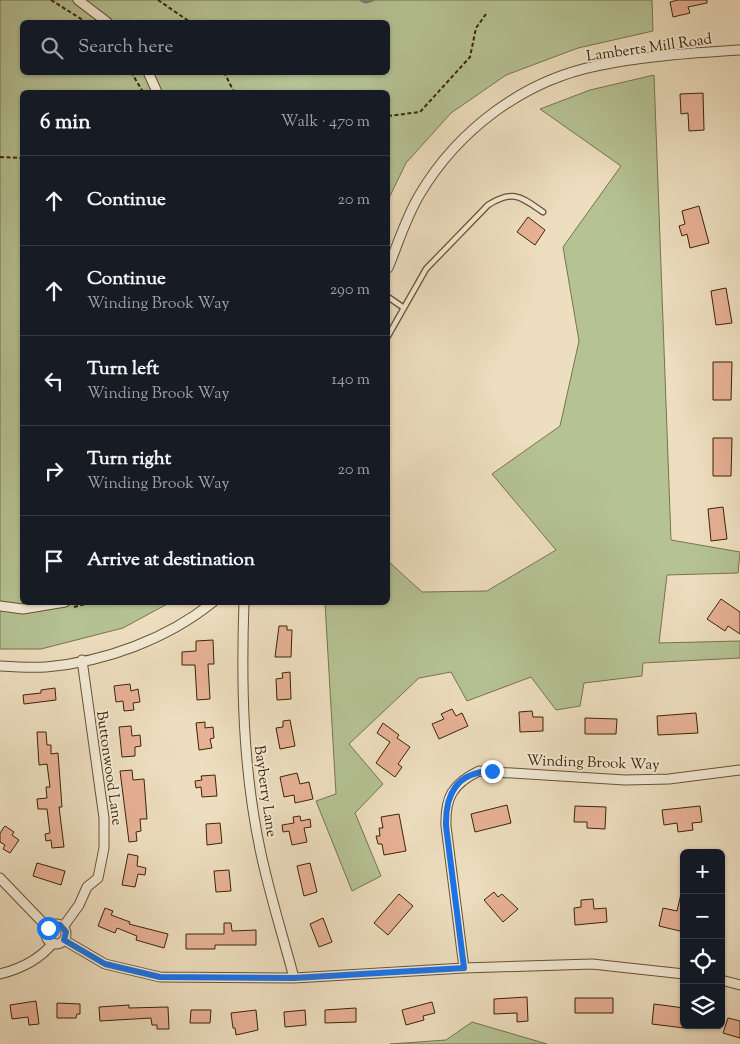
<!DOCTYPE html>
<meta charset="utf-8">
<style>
:root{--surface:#171b24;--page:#242831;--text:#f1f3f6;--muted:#9ea1a6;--line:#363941}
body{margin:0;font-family:"Sorts Mill Goudy",serif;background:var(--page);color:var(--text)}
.controls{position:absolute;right:15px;bottom:15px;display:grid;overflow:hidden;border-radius:8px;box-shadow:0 1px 4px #0004}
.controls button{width:45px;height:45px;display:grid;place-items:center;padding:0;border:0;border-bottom:1px solid var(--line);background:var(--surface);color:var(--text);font:25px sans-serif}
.stop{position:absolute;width:15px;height:15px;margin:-11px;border:4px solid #1a73e8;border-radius:50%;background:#fff}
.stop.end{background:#1a73e8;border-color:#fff;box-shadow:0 1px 5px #0008}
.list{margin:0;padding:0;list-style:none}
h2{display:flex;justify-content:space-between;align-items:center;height:65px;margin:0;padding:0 20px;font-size:21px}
h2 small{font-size:16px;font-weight:400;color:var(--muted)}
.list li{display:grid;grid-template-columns:32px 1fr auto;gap:15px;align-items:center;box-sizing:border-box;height:90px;padding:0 20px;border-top:1px solid var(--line)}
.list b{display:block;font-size:19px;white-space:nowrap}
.list p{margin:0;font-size:16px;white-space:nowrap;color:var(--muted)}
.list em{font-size:16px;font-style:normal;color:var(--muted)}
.icon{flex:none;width:28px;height:28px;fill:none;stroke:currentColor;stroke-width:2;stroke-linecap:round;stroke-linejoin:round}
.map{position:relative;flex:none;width:740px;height:1044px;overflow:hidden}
.search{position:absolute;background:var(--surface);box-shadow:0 1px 4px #0004;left:20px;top:20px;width:370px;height:55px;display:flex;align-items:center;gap:12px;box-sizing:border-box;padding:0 18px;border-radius:8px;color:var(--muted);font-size:19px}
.panel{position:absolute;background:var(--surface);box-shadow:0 1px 4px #0004;left:20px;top:90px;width:370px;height:515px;border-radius:8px}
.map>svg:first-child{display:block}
.green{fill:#b5c294;stroke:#78744d;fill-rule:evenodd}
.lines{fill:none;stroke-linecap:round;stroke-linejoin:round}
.stream{stroke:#73806f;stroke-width:3}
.building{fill:#e7b196;stroke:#3b2506}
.service-casing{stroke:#685334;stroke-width:7}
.minor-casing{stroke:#685334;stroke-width:11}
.path{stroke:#3b2506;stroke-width:2;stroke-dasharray:4 2.5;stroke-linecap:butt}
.service{stroke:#f3ead5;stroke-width:4.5}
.minor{stroke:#f3ead5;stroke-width:9}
.route{stroke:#1a73e8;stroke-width:6}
.labels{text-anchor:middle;stroke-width:4;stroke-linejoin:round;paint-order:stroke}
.street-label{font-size:15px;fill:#3b2506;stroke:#f3ead5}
</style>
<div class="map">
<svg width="740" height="1044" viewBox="0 0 740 1044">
<rect width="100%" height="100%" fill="#eddebf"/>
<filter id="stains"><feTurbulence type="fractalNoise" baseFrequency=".004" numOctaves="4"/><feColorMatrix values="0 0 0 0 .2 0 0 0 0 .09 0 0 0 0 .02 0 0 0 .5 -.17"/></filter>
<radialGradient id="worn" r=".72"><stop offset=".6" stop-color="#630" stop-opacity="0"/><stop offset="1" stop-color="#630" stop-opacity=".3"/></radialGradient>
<path class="green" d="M0 0H652L653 31 578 48 506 75 451 113 406 163 388 200V92H22V602L169 603 123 628 41 649H0ZM22 22H388V72H22Z
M654 75 671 540 740 552 738 573 667 575 659 643 740 641V658L643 663 642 676 584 683 580 706 556 710 531 677 467 701 451 672 419 678 349 744 383 784 355 813 381 876 352 891 316 801 336 794 325 603 388 602V561L422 592 487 591 556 550 492 474 560 426 579 341 563 247 621 166 540 109 590 90Z
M472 1022 547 1044H390L446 1040Z"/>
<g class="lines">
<path class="stream" d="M361 0 366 2 373 0"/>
</g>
<path class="building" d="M678 0H707V3L688 7 690 13 673 17 670 2Z
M703 93 704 130 689 131 688 113 681 114 680 94Z
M699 206 709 243 690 248 687 234 682 236 679 226 685 224 682 211Z
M528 217 545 230 535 245 517 232Z
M726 288 732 323 716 325 711 291Z
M713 362H732L731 400H713Z
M713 438H732L731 476H713Z
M723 507 727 539 711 541 708 509Z
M721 599 740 612V634L728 626 725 631 707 619Z
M279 626H287V630H292L291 657H275Z
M213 640 214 664H208L210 699 197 700 195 665H182V652L196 651V641Z
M290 672 291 699 277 700 276 679 283 678 282 673Z
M130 684 131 691 138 689 140 702 133 703 134 710 124 711 123 701 116 702 114 686Z
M55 688 56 700 24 704 23 695 41 693V690Z
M452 709 456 716 462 713 468 726 439 739 432 724 444 719 441 714Z
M532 711 533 717H543V731L520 732 519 712Z
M696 713 698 733 658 735 657 716Z
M585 718 617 719 616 734H585Z
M290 720 295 746 280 749 276 728 283 727V721Z
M205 722V728L213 727 214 738 210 739 212 748 199 750 196 723Z
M383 723 399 735 397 738 410 747 398 764 402 767 395 777 376 763 390 742 377 733Z
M131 726 132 736 140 735 141 746 135 747V756L122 757 119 727Z
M37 732H46L47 745H51V754L58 753 62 807H59L64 847 52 848 51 840 46 841 45 834 50 833 47 809H38L37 799 47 798 46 787H50L47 764 39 765Z
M132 770 133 780 144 779 147 819H140L141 831 136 832 137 841 129 842 120 771Z
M297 773 300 784 309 782 313 799 295 803 294 795 284 797 280 777Z
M215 775 217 796 202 797 201 787 196 788 195 781 202 780 201 776Z
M507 805 511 823 475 832 471 814Z
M575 806 606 807 605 829 587 828V822H574Z
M700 806 702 822 692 823 693 830 678 832 677 823 664 825 662 810Z
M399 814 406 851 384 855 382 844H378L376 836H380L379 828H383L381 817Z
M300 816 301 821 310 819 311 827 304 828 307 842 292 845 289 831 283 832 282 825 294 823 293 817Z
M220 823 222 843 207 845 206 824Z
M5 826 14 832 12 835 19 840 10 853 3 849 5 845 0 842V833Z
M128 854 138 856 137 866 146 868 145 875 138 874 135 887 122 885Z
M37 863 65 871 61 885 33 876Z
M310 863 317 892 304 896 297 866Z
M229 870 231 891 216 892 214 871Z
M494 892 498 897 502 894 518 909 503 922 484 900Z
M399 894 413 906 388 935 374 923Z
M681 894H684V932L659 926 663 908 677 911Z
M593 899 594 909 606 908 607 922 575 925 574 908 581 907V900Z
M105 908 113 911 111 915 130 922 129 924 168 934 164 948 136 940 137 936 117 928 115 933 98 926Z
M323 918 332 942 319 947 310 924Z
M224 923H231L232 931 256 930V945H215V949H186V934H224Z
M527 997 528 1021 517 1022V1013L494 1014V999Z
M575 998H613V1013H575Z
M36 1001 39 1024 29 1025 28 1017 12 1019 10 1005Z
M432 1002 435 1013 423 1016 424 1020 406 1025 402 1010Z
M57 1003 80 1004V1014H77L76 1018H57Z
M654 1004 684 1008V1028L652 1024Z
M129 1005V1008L168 1007 169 1029H157V1025H152L151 1018 100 1021 99 1007Z
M356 1008V1022L325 1023V1010Z
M191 1010H211L210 1023H190Z
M256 1010 258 1030 236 1035 235 1028H233L231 1013Z
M305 1010 306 1025 285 1027 284 1012Z
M728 1018 740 1021V1038L723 1033Z"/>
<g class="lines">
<g class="service-casing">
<path id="service" d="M388 297 404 308
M388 336 426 269 488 205C514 189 521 197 543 212"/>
</g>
<g class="minor-casing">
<path id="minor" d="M78 0 107 22
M148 72 157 92
M388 268C398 244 406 217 420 194 458 130 523 81 596 66 643 56 692 53 740 50
M244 602C241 685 243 768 260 849 269 893 283 936 294 978
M0 606 23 609 65 602
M0 666C15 667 31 668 46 667 105 662 167 639 213 602
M0 878 48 928
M46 934a10 10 0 1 1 20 0a10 10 0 1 1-20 0Z
M63 927 79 905 87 887 98 878 104 848V818L82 660
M64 940 105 964 160 977 294 978 464 968
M0 974C20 969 40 959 53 943
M684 974 592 964 464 968 446 826C445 798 452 784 479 771L625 780 669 779 740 770
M721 980 740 985"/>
</g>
<path class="path" d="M51 0 86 22
M158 0 190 22
M131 72 143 92
M224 72 234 92
M388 116 420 112 470 57 476 28 486 14
M0 157 22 158
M74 607 93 602"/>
<use href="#service" class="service"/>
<use href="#minor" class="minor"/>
</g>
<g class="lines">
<path class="route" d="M48 928 54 924 60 925 66 932 64 940 105 964 160 977 294 978 464 968 446 826C445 794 457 772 492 771"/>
</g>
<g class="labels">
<g class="street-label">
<text transform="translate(649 47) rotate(-8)" y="5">Lamberts Mill Road</text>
<text transform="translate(593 762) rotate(2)" y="5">Winding Brook Way</text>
<text transform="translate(110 768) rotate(82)" y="5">Buttonwood Lane</text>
<text transform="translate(266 791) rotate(82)" y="5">Bayberry Lane</text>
</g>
</g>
<rect width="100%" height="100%" filter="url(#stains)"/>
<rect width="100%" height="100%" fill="url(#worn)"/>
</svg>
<div class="controls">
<button>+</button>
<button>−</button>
<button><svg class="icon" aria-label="locate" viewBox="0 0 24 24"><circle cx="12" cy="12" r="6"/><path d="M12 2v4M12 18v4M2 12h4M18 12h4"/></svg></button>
<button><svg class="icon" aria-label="layers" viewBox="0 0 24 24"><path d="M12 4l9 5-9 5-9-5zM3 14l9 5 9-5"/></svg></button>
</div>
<div class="stop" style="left:48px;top:928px"></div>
<div class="stop end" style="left:492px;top:771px"></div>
<div class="search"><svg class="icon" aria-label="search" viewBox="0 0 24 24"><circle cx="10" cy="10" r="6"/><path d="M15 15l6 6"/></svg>Search here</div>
<section class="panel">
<h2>6 min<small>Walk · 470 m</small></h2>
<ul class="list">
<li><svg class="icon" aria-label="ahead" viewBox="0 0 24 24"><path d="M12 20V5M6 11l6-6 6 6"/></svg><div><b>Continue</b></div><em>20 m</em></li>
<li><svg class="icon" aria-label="ahead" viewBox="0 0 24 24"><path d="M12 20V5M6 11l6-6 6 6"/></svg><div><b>Continue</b><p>Winding Brook Way</p></div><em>290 m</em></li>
<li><svg class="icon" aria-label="left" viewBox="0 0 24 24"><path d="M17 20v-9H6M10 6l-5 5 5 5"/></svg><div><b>Turn left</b><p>Winding Brook Way</p></div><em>140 m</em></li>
<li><svg class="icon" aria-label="right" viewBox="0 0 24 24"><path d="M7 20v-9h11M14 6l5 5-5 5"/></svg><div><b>Turn right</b><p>Winding Brook Way</p></div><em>20 m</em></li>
<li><svg class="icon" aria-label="arrive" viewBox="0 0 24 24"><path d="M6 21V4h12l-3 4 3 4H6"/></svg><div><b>Arrive at destination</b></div></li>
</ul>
</section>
</div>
